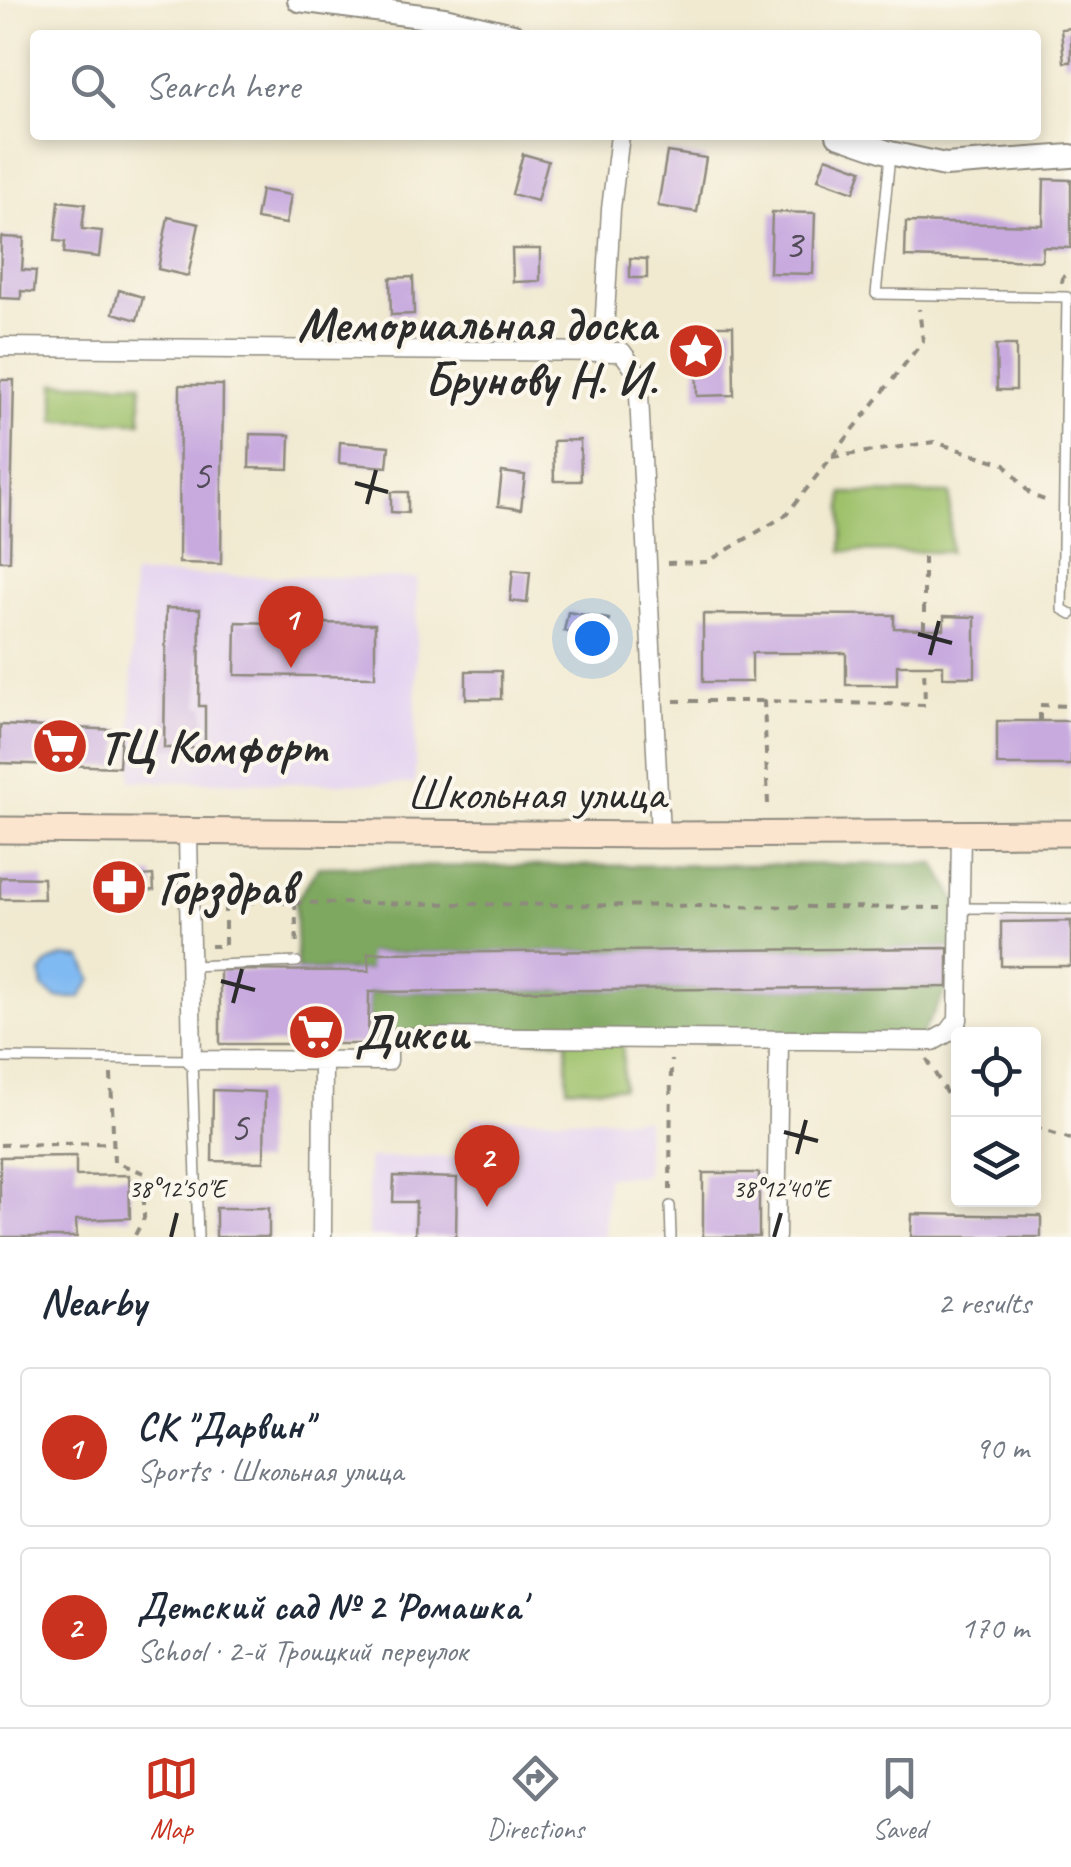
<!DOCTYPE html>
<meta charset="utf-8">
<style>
:root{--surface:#fff;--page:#f2f2f3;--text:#1f2937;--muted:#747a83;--line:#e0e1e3;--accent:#c8321e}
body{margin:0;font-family:Caveat,sans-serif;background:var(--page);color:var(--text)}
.controls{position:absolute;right:30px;bottom:30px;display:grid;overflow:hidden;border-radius:10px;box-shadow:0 5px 15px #0003}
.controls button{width:90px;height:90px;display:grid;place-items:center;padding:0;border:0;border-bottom:2px solid var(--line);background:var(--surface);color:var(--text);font:50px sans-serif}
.you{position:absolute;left:592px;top:638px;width:35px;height:35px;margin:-25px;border:8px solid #fff;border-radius:50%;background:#1a73e8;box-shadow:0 0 0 15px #1a73e833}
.badge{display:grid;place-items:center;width:65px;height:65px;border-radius:50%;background:var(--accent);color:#fff;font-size:32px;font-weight:700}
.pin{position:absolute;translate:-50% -82px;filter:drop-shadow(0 2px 5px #0008)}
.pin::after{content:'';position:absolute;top:52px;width:35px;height:30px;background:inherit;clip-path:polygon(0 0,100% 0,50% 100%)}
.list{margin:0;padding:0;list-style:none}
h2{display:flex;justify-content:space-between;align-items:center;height:130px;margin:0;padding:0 40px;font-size:42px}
h2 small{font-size:32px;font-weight:400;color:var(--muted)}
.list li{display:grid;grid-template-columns:65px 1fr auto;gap:30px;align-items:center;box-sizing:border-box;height:160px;margin:0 20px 20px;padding:0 20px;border:2px solid var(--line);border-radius:10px}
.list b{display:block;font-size:38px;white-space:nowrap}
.list p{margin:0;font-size:32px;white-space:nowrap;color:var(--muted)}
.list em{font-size:32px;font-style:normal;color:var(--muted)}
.icon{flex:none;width:55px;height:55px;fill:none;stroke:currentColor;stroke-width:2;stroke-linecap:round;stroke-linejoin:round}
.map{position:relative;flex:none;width:1071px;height:1237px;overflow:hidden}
.search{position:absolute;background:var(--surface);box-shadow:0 5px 15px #0003;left:30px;right:30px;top:30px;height:110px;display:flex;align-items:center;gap:25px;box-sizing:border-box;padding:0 35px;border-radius:10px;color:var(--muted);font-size:38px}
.sheet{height:490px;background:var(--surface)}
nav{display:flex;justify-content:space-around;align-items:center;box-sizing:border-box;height:140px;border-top:2px solid var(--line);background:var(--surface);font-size:28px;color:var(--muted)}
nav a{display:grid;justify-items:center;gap:5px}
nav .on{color:var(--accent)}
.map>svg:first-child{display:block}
.built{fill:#e4d3f1}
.green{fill:#9ec16b;stroke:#64764b;stroke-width:2.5}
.forest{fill:#7ea75f;stroke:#546945;stroke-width:2.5}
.water{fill:#80baf2;stroke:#56728e;stroke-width:2.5}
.building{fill:#c8aadf}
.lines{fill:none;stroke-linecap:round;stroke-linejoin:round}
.service-casing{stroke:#8e8a7e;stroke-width:12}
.minor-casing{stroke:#8e8a7e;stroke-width:21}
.tertiary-casing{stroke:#8e8a7e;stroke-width:26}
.secondary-casing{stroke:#8e8a7e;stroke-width:29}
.path{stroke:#8e8a7e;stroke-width:4;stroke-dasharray:8 8;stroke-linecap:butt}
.service{stroke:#fff;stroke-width:9}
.minor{stroke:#fff;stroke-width:18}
.tertiary{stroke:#fff;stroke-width:22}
.secondary{stroke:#fce5cf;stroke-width:25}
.ticks{fill:none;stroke:#2b2b2b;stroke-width:4}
.labels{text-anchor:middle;stroke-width:8;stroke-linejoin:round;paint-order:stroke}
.number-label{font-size:42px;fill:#524b58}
.poi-label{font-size:48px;font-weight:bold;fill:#2b2b2b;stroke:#fbf7ec;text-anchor:start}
.street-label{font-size:48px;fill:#2b2b2b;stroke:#fbf7ec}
.ticks-label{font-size:25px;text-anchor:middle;fill:#2b2b2b;stroke:#fbf7ec;stroke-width:8;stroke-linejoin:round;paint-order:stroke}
</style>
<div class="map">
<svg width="1071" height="1237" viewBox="0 0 1071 1237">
<rect width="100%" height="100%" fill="#fbf7ec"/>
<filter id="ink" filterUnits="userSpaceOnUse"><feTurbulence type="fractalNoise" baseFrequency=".01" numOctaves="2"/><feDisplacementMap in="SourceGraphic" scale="20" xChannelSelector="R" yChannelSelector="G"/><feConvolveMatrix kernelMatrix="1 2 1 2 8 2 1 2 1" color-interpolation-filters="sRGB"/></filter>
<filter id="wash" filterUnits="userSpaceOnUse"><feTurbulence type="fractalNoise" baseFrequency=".0048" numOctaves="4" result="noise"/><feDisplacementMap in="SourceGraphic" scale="40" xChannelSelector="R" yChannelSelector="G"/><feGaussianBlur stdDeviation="2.25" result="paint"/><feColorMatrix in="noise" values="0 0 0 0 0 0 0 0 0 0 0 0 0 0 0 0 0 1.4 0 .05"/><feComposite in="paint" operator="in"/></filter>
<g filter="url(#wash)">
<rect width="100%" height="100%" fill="#f1ead1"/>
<path class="built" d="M133 575 417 578 415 784 131 781Z
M472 1118 646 1119V1175L607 1177 605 1237H368V1158L472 1157Z"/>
<path class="green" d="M55 383H141V422L55 421Z
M843 493 950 494V552L842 551Z
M567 1039H623V1088H567Z"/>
<path class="forest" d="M935 864 961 908 960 948 369 953V971L297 970 295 902 318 867Z
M948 987 917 1043 388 1039 368 1044 369 992Z"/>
<path class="water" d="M64 956 82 958 92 980 80 998H57L43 988 41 973 49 962Z"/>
<g id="blocks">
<path class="building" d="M1071 28V62H1064L1061 29Z
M667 152 706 158 697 212 658 206Z
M523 154 548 161 537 201 512 194Z
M826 157 862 170 854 192 818 179Z
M1044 179 1071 180V248L1043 247 1042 261 905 257 906 222 1043 225Z
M261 190 291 195 286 224 256 219Z
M59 201 85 204 82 229 102 231 99 257 64 253 65 242 55 241Z
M772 212 815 213 813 274 770 273Z
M168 217 199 224 188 276 158 269Z
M1 237 24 238 22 270 36 271 34 292 21 291V299L0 298Z
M512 249H540V281L513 282Z
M630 258 647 259V278H630Z
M413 277 414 314 391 315 390 278Z
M119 290 143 297 137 320 113 313Z
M696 326H733L734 395 697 396Z
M996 345H1016V390H997Z
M0 380H14L10 561H0Z
M180 385H223L221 564 179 563Z
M250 434 290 435 289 469 249 468Z
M580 440 581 481H554L553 441Z
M340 442 389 446 387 467 339 463Z
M502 472 525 475 521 509 498 506Z
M391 492H408V513L391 512Z
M513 570 530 572 527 603 510 601Z
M300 600 312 608 315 623 375 624V677L235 675 236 622 276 623 279 609 288 602Z
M166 608 200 609 199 706H205V748H164Z
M568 612 609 619 606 639 564 631Z
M703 614 894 615V628L924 629H944V616L975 617V677H943V665H897V685H846V653H752V682H703Z
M466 671H501V699H466Z
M997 721H1071V765H997Z
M0 725 121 730 119 767 0 763Z
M153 875 154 890 111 893 110 878Z
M0 877 43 878 44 899H0Z
M1071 921V966H1001V922Z
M948 948V987L369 992 368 1044H220V970L369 971 368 953Z
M213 1090 265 1092 264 1162 212 1161Z
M76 1156V1176L129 1175 130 1218 76 1220 77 1237H0V1157Z
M703 1173H759V1237H703Z
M394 1176 457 1178 456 1237H415L416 1202H393Z
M216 1208H269V1237H216Z
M912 1214 1041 1216V1237H911Z"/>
</g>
</g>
<g filter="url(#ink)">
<use href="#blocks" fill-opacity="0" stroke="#8e8a7e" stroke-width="2.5"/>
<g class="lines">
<g class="service-casing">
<path id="service" d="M890 156 876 294 1067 297 1062 609 1071 614
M961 908 1071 909
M190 966 297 962
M0 1058 192 1060 198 1237
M670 1206 671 1237"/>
</g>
<g class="minor-casing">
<path id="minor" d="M0 347 622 352 638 374 660 835
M603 350 611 209 620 135
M188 833 192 1060 388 1061V1039L407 1037 933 1041 949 1032 958 1020 961 833
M322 1237 323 1062
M776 1237 779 1041"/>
</g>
<g class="tertiary-casing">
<path id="tertiary" d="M299 0 444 19 513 35
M838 135 890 153 945 165 1071 156"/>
</g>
<g class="secondary-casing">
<path id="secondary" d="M0 830 660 835 1071 833"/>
</g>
<path class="path" d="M1062 283 1063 277 1071 273
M832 457 934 442 1005 464 1031 495 1047 501
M667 563 707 562 786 515 923 341 919 309
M924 629V552
M674 701H764
M1040 721V705L1071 706
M768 804 764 701 925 705 924 665
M295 902 297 948
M210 946H225V902L941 908
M927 1059 949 1098 958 1101
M111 1074 114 1162 144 1173V1218L134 1237
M1034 1127 1071 1139
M0 1145 113 1143
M670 1190 671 1060"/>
<use href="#service" class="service"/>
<use href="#minor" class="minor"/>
<use href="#tertiary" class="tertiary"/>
<use href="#secondary" class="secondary"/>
</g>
</g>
<path class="ticks" d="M355 483 388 492M367 504 376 470M918 634 952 643M930 655 939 621M221 981 255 990M233 1003 242 969M784 1132 818 1141M797 1154 806 1120M171 1237 177 1213M774 1237 781 1213"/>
<defs>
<g id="sight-disc" transform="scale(2.875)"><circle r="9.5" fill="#c8321e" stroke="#fbf7ec"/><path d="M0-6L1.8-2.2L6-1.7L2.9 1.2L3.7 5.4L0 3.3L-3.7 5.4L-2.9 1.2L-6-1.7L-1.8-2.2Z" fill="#fff"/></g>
<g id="supermarket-disc" transform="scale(2.875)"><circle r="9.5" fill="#c8321e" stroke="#fbf7ec"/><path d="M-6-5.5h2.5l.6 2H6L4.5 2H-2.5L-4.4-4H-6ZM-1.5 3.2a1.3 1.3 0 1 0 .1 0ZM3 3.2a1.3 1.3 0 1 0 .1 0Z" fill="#fff"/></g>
<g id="pharmacy-disc" transform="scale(2.875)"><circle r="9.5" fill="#c8321e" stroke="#fbf7ec"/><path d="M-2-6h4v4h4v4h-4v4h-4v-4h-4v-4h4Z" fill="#fff"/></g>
</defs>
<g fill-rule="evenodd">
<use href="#sight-disc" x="696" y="351"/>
<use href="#supermarket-disc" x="60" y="746"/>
<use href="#pharmacy-disc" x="119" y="887"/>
<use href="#supermarket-disc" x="316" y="1032"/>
</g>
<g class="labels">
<g class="number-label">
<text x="793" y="258">3</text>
<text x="201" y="489">5</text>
<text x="239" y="1141">5</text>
</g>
<g class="poi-label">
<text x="657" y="340" text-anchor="end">Мемориальная доска<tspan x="657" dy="55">Брунову Н. И.</tspan></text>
<text x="99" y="763">ТЦ Комфорт</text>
<text x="158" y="904">Горздрав</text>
<text x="355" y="1049">Дикси</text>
</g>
<g class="street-label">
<text x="536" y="809">Школьная улица</text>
</g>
</g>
<g class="ticks-label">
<text x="177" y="1197">38°12'50"E</text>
<text x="781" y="1197">38°12'40"E</text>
</g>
</svg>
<div class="controls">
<button><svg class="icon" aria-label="locate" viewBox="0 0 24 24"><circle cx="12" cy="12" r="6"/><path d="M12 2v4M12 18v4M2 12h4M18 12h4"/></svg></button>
<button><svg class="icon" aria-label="layers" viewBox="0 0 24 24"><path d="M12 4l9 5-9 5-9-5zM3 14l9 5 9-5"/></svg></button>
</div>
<div class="you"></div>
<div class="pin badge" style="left:291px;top:668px">1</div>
<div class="pin badge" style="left:487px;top:1207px">2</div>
<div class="search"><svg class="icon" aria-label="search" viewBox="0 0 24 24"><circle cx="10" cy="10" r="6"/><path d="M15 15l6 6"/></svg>Search here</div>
</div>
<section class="sheet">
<h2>Nearby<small>2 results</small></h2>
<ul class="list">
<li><span class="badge">1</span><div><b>СК &quot;Дарвин&quot;</b><p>Sports · Школьная улица</p></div><em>90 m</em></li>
<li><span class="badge">2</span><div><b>Детский сад № 2 'Ромашка'</b><p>School · 2-й Троицкий переулок</p></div><em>170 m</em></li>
</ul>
</section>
<nav>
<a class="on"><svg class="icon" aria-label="map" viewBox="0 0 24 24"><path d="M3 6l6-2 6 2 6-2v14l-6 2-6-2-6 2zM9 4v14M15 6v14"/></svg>Map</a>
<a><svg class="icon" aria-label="directions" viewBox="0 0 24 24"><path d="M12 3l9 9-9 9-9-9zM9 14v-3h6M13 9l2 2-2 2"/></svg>Directions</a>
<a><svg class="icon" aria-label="saved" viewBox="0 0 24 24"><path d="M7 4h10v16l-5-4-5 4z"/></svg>Saved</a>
</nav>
